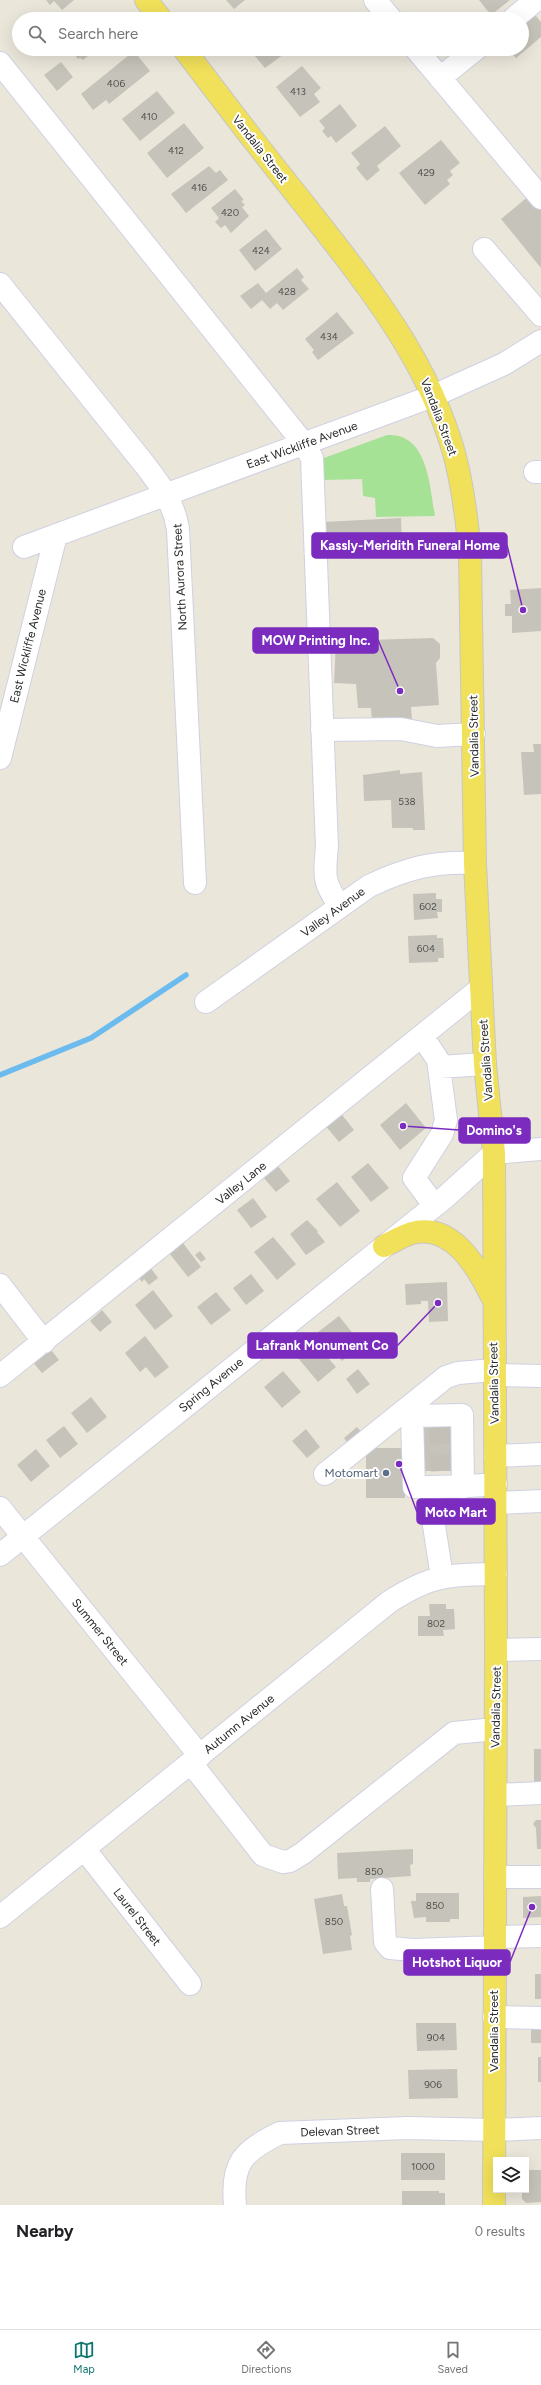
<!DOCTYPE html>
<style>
:root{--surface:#fff;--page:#f6f6f6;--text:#202124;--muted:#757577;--line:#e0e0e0;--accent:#0f766e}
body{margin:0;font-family:Figtree,sans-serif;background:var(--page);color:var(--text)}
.controls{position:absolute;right:12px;bottom:12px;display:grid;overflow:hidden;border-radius:0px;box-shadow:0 4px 16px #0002}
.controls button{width:36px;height:36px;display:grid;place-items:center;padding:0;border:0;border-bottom:1px solid var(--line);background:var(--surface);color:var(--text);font:20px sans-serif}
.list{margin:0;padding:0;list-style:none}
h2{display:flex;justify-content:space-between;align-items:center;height:52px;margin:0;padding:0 16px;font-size:17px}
h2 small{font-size:13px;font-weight:400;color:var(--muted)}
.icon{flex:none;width:22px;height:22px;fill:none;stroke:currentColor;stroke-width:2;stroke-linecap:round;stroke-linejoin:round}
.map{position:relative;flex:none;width:541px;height:2205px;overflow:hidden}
.search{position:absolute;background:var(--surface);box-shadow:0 4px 16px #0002;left:12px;right:12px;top:12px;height:44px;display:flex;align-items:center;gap:10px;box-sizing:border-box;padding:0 14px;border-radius:22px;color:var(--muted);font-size:15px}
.sheet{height:124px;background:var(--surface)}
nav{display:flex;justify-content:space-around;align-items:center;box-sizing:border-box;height:56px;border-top:1px solid var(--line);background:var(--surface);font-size:11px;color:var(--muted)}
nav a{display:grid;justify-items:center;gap:2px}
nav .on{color:var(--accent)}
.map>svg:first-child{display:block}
.green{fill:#a6e296}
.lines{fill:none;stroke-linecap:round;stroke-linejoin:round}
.stream{stroke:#6cbbee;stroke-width:5.5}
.building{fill:#c6c3ba}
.minor-tunnel{stroke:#c4c0b7;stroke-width:22;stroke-dasharray:22 11;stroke-linecap:butt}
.minor-casing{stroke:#cfd1e2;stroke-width:24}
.major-casing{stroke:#c7c7c7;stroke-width:24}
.minor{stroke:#fff;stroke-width:22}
.major{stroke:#f0e05a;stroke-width:22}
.service-dot{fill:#5c6f8a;stroke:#fff;stroke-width:1.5}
.labels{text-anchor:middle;stroke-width:4;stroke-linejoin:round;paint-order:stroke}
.number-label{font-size:10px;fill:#50504d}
.street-label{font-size:12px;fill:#292929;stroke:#fff}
.service-label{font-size:12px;fill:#4e5e75;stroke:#fff;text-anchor:end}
.leader{fill:none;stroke:#7b2cbf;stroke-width:1.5}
.callout-dot{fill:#7b2cbf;stroke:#fff;stroke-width:1.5}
.callout{fill:#7b2cbf;stroke:#7b2cbf;stroke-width:1.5}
.callout-label{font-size:13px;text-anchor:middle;font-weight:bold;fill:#fff}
</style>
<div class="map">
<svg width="541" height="2205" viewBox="0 0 541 2205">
<rect width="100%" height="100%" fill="#ebe6da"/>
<path class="green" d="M387 435C428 432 430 487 435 516L376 517 375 498 363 496 362 479 324 480V458Z"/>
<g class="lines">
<path class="stream" d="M0 1075 91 1038 186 975"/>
</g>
<path class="building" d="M46 0H74L62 10 54 1 50 5Z
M226 0H245L234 9Z
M479 0H510L491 15Z
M530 9 541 22V37L516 58 508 49H522V19Z
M70 49H96L83 60 80 58 78 59Z
M249 49H291L265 68Z
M134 51 150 71 109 104 106 100 93 110 81 94Z
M61 62 73 77 57 91 44 75Z
M302 66 321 88 314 94 320 102 300 117 276 87Z
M157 91 175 113 140 141 122 119Z
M340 104 357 126 336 143 331 136 328 138 322 131 325 128 319 121Z
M184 123 204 148 167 178 147 153Z
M385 126 401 146 377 166 380 170 367 181 356 168 360 164 351 153Z
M441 140 460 163 450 171 453 175 447 180 450 184 425 205 399 173Z
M209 166 216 173 220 170 228 180 186 213 171 194Z
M235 189 244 200 241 201 245 205 242 207 249 216 231 233 225 225 221 228 215 222 219 218 211 208Z
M530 195 541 209V268L501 219Z
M266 229 282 249 255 271 239 250Z
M297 268 304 277 301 280 309 289 283 310 277 303 270 309 262 300 251 309 240 296 258 283 266 293Z
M337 312 354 333 318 360 312 352 314 350 305 339Z
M401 518 402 550 324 553 323 522Z
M541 588V631L512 633V616H505V604H511L510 590Z
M433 638 440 644V658L436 663 439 705 411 707 412 721 372 723 371 708H358L356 684 334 683 336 641Z
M533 744H541V794L524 795 521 752H534Z
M400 770V774L422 772 425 830H413V828H392L391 800 364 801 363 775Z
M436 893V899H442V912H437L438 918 414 920 413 894Z
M437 935V938H443L444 958H438V962L409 963 408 936Z
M406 1103 426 1128 400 1150 380 1125Z
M339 1111 354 1130 339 1142 324 1124Z
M368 1163 389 1188 371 1202 351 1177Z
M277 1165 290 1181 276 1192 263 1177Z
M337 1182 360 1211 340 1227 316 1199Z
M253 1198 267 1217 251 1228 237 1210Z
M307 1220 318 1231 317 1232 325 1242 306 1255 290 1234Z
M273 1237 296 1264 277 1280 254 1252Z
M180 1239 201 1267 188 1277 166 1249Z
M200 1251 206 1259 201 1262 195 1255Z
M148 1264 158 1278 149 1285 144 1279 142 1282 136 1274Z
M251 1274 264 1291 246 1305 233 1288Z
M447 1282 448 1321 429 1322 428 1301H421V1304L406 1305 405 1284Z
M153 1290 173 1316 155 1330 135 1305Z
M216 1292 231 1310 211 1325 197 1307Z
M102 1310 112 1322 100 1332 90 1321Z
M339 1316 362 1345 342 1361 318 1332Z
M145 1336 169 1367 155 1378 146 1367 140 1372 125 1353Z
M311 1343 314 1346 316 1344 336 1367 318 1382 298 1358 301 1356 299 1353Z
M48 1346 59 1360 42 1373 31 1360Z
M358 1369 370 1384 357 1394 346 1379Z
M283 1371 301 1392 282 1408 264 1387Z
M91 1397 107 1417 87 1433 71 1413Z
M417 1422H459V1471H416Z
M64 1426 78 1444 60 1458 46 1440Z
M357 1427 363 1434 349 1445 344 1438Z
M306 1429 320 1447 307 1458 292 1441Z
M366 1448H406L405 1498H366Z
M36 1449 50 1466 31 1482 17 1465Z
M429 1604H446V1609H454L455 1629 443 1630 444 1636H418V1616H430Z
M534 1749H541V1785H534Z
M536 1820H541V1849H537L536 1828 533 1824Z
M413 1849V1864L410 1865 411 1876 370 1879V1882H357V1878L338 1879 337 1853Z
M416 1893H459V1919H450V1922H426V1917L414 1918 411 1901H416Z
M342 1894 344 1906H347L352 1935 350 1936 352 1950 323 1954 314 1899Z
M541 1896V1917L523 1918V1897Z
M535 1974H541V1999H535Z
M416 2023H456L457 2050 417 2051Z
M531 2026H541V2043H531Z
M538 2057H541V2082H538Z
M457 2069 458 2098 409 2099 408 2070Z
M401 2153H445V2180H401Z
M526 2170H541V2202L526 2203 522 2199V2190H526Z
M402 2191H439V2193H445V2205H402Z"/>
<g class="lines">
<path class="minor-tunnel" d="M440 1422 442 1471"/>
<g class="minor-casing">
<path id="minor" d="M375 0 391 19
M513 19 536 0
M416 49 541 198
M0 63 304 444 312 458 327 847C324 875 323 883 340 906
M440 78 476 49
M484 249 541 315
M0 284 145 465C161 486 174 503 178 529L195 883
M535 472H541
M24 547 433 396 504 364 541 341
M322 730 401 729 437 736 474 734
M0 758 56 535
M206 1002 369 886C407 868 434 861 475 863
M422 1036 438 1060 446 1120 442 1134 414 1178 434 1205
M439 1067 485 1064
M0 1285 44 1342
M494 1375 541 1376
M0 1376 481 988
M495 1456 541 1454
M325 1474 446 1377 458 1373 494 1370
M428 1487 442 1577
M463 1487 462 1415 412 1416 414 1487C442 1487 468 1487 496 1484
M496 1503 541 1501
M0 1508 200 1756
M0 1555 442 1200 494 1153 541 1149
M496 1650 541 1649
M191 1763 263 1855 283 1862 290 1861 303 1853 454 1733 495 1729
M496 1795 541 1793
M85 1850 190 1984
M495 1877H541
M382 1889 385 1942 390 1948 413 1950 495 1947
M0 1917 389 1602C431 1575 447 1575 496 1574
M495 1937 541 1936
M494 2017 541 2018
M235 2205C231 2163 243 2151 280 2133L408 2128 494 2130 541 2128"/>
</g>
<g class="major-casing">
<path id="major" d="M146 0 161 19
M184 49C223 101 263 153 304 204 364 281 427 357 454 453 463 486 467 520 470 554L475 863 485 1064 494 1153 496 1650 494 2205
M384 1246C393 1242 402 1236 412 1233 452 1222 478 1268 492 1297"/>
</g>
<use href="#minor" class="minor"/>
<use href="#major" class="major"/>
</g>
<circle class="service-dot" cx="386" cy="1473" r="4"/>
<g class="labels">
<g class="number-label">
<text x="116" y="87">406</text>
<text x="298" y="95">413</text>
<text x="149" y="120">410</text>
<text x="176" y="154">412</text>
<text x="426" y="176">429</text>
<text x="199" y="191">416</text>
<text x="230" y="216">420</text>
<text x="261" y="254">424</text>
<text x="287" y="295">428</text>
<text x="329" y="340">434</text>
<text x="407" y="805">538</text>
<text x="428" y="910">602</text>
<text x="426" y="952">604</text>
<text x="436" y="1627">802</text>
<text x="374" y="1875">850</text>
<text x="435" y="1909">850</text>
<text x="334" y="1925">850</text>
<text x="436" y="2041">904</text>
<text x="433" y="2088">906</text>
<text x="423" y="2170">1000</text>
</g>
<g class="street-label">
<text transform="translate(260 149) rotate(52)" y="4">Vandalia Street</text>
<text transform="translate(439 417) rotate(69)" y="4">Vandalia Street</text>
<text transform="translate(302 445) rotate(-20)" y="4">East Wickliffe Avenue</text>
<text transform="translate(180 577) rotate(-93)" y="4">North Aurora Street</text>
<text transform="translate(28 646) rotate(-76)" y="4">East Wickliffe Avenue</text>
<text transform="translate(474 736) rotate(-91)" y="4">Vandalia Street</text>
<text transform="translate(333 912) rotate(-36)" y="4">Valley Avenue</text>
<text transform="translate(486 1060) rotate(-94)" y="4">Vandalia Street</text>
<text transform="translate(241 1183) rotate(-39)" y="4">Valley Lane</text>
<text transform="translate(494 1383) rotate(-91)" y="4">Vandalia Street</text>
<text transform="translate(211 1385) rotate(-39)" y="4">Spring Avenue</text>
<text transform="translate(100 1632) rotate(51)" y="4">Summer Street</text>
<text transform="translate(496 1707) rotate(-89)" y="4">Vandalia Street</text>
<text transform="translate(239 1724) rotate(-39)" y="4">Autumn Avenue</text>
<text transform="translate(137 1917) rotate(52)" y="4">Laurel Street</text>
<text transform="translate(494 2031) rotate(-90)" y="4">Vandalia Street</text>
<text transform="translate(340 2131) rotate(-2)" y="4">Delevan Street</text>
</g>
<g class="service-label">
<text x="378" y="1477">Motomart</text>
</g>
</g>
<path class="leader" d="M523 610L507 545M400 691L378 640M403 1126L459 1130M438 1303L397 1346M399 1464L417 1512M532 1907L510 1962"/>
<g class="callout-dot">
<circle cx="523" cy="610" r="4"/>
<circle cx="400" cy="691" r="4"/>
<circle cx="403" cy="1126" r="4"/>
<circle cx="438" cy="1303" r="4"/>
<circle cx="399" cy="1464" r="4"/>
<circle cx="532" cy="1907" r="4"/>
</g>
<g class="callout">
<rect x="312" y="533" width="195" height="25" rx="4"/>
<rect x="253" y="628" width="125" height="25" rx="4"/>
<rect x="459" y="1118" width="71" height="25" rx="4"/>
<rect x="248" y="1333" width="149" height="25" rx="4"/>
<rect x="417" y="1499" width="78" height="25" rx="4"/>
<rect x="404" y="1950" width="106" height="25" rx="4"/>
</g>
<g class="callout-label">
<text x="410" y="550">Kassly-Meridith Funeral Home</text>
<text x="316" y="645">MOW Printing Inc.</text>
<text x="494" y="1135">Domino's</text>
<text x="322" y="1350">Lafrank Monument Co</text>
<text x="456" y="1517">Moto Mart</text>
<text x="457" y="1967">Hotshot Liquor</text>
</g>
</svg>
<div class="controls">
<button><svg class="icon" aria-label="layers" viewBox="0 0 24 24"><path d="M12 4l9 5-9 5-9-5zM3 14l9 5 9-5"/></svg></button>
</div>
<div class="search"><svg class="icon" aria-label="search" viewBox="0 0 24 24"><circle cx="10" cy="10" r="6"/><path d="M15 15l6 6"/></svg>Search here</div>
</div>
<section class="sheet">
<h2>Nearby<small>0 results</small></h2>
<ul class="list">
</ul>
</section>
<nav>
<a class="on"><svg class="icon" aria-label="map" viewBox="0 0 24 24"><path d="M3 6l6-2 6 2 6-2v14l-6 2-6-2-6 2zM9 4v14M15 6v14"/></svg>Map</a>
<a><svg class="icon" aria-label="directions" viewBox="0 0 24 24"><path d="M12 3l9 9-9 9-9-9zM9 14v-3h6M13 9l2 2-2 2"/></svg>Directions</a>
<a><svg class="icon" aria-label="saved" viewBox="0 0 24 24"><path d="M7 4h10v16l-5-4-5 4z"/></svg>Saved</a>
</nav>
